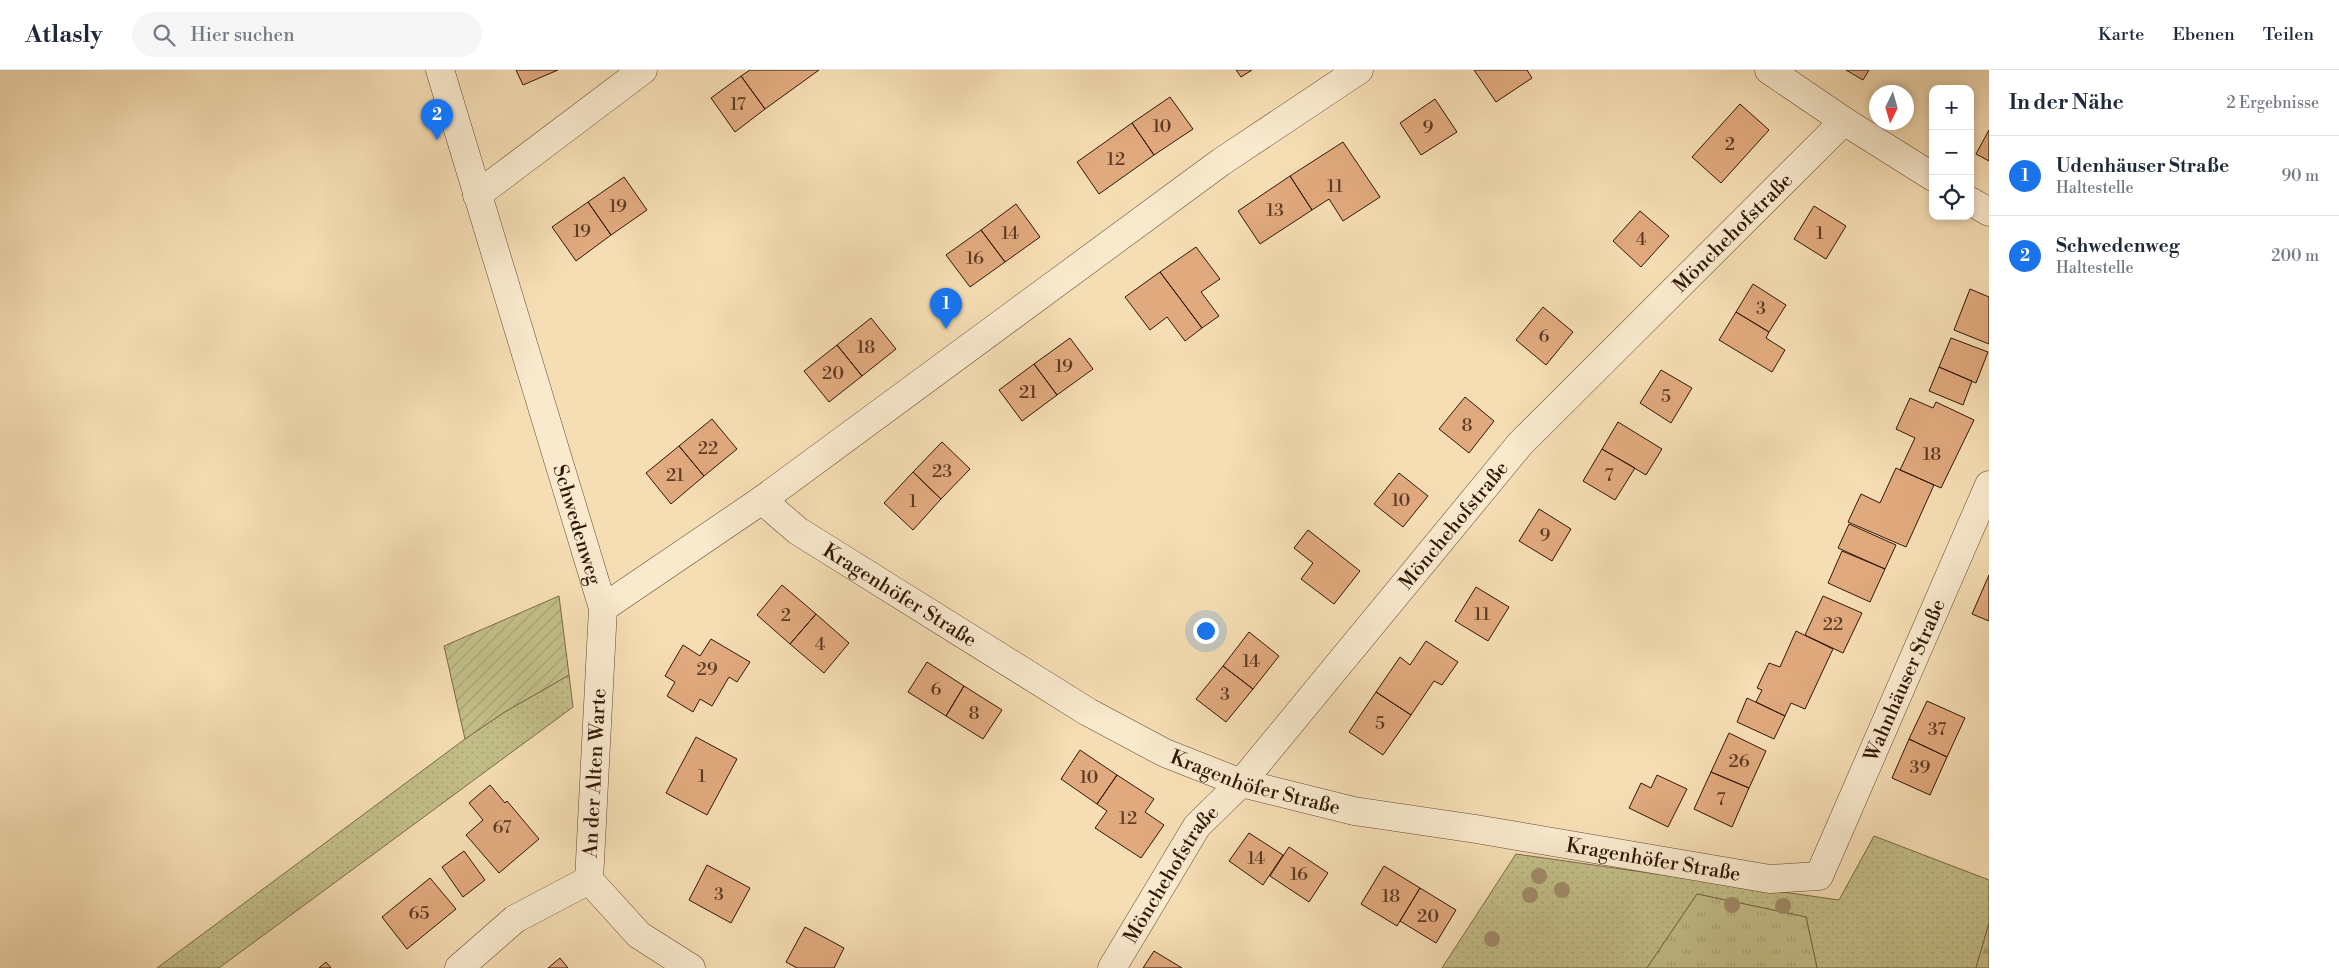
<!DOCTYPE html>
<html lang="de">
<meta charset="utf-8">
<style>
:root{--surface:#fff;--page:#f6f6f7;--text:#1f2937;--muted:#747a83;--line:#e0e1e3;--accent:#1a73e8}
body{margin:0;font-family:"Libre Bodoni",serif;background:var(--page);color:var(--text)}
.controls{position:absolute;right:15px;top:15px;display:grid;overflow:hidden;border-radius:10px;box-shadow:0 2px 8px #0003}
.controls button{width:45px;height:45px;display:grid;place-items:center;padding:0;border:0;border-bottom:1px solid var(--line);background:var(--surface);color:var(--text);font:25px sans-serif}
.compass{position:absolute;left:1869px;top:15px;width:45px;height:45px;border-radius:50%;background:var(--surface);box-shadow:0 2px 8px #0003;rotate:185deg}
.you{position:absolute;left:1205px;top:560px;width:18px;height:18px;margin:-12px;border:4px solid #fff;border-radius:50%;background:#1a73e8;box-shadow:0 0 0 8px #1a73e833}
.badge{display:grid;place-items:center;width:32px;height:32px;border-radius:50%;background:var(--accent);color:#fff;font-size:16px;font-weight:700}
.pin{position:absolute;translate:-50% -41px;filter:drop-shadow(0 1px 2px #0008)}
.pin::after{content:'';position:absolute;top:26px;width:18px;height:15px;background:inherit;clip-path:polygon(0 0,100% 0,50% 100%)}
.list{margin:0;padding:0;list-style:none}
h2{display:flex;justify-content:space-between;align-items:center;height:65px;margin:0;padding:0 20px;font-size:21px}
h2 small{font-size:16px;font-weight:400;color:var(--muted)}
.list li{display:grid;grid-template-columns:32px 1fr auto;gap:15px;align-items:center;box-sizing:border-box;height:80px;padding:0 20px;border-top:1px solid var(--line)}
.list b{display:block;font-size:19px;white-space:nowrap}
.list p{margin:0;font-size:16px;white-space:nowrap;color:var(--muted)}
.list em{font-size:16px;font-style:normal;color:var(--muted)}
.icon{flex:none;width:28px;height:28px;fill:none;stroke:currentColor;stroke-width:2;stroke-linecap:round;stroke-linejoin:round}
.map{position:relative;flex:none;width:1989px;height:898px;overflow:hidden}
header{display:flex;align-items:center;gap:30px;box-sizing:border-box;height:70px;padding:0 25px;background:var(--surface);border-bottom:1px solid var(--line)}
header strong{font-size:24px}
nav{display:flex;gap:28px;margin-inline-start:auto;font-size:18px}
.search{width:350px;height:45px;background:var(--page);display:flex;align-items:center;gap:12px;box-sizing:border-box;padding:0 18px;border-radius:28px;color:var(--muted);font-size:19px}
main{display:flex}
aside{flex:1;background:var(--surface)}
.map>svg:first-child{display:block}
.grass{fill:url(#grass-dots);stroke:#7a6a48}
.forest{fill:url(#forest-firs);stroke:#7a6a48}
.park{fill:url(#park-tufts);stroke:#7a6a48}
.garden{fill:url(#garden-furrows);stroke:#7a6a48}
.building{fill:#e1aa7e;stroke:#311607}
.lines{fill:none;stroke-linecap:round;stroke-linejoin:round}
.minor-casing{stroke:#624832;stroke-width:29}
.minor{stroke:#f9eace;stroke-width:28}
.tree{fill:#a28c6a}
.labels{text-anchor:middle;stroke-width:4;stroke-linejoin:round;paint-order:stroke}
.number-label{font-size:18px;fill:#5d3b25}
.street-label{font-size:20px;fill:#311607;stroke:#f9eace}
</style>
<header>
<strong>Atlasly</strong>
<div class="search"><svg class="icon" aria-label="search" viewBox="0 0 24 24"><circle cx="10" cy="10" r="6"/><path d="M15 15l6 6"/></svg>Hier suchen</div>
<nav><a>Karte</a><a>Ebenen</a><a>Teilen</a></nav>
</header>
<main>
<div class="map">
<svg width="1989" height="898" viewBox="0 0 1989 898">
<defs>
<pattern id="grass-dots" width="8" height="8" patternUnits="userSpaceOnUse" patternTransform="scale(1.25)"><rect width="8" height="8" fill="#c3bf89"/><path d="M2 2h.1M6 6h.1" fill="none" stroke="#a8a375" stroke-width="1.8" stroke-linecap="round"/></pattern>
<pattern id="forest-firs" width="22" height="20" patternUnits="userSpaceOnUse" patternTransform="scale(1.25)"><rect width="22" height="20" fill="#c3bf89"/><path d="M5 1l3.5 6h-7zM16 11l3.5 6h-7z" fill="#a8a375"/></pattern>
<pattern id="park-tufts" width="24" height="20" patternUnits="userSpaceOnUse" patternTransform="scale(1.25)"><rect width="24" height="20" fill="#c3bf89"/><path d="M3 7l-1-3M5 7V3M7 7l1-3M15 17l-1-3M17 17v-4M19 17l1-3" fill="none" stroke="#a8a375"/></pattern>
<pattern id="garden-furrows" width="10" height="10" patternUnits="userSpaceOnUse" patternTransform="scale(1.25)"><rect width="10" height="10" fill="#c3bf89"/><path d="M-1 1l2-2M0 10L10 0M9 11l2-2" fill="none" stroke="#a8a375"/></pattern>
</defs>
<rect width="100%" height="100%" fill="#f6deb4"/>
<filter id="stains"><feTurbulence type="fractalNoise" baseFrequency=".004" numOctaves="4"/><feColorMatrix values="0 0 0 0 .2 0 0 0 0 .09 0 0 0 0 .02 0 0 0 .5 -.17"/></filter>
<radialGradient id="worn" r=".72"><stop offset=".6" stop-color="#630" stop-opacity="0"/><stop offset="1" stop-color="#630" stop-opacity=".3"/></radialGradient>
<path class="grass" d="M569 605 573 637 219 898H157L465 669 503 643Z
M1874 766 1989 810V853L1976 898H1817L1806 847 1697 824 1647 898H1442L1516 784 1839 830Z"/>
<path class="forest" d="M1989 853V898H1976Z"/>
<path class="park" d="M1697 824 1806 847 1817 898H1647Z"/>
<path class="garden" d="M559 526 569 605 503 643 465 669 444 576Z"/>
<path class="building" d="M516 0H558L523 15Z
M750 0H819L765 39 741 6Z
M1236 0H1252L1241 7Z
M1474 0H1527L1532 8 1496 32Z
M1846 0H1869L1863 10Z
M741 6 765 39 735 62 711 28Z
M1170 27 1193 59 1154 85 1132 53Z
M1435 29 1457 62 1421 85 1400 53Z
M1740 34 1769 60 1721 113 1692 87Z
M1132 53 1154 85 1099 124 1077 92Z
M1989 60V91L1976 84Z
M1343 72 1380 127 1343 151 1329 129 1312 140 1290 106Z
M1290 106 1312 140 1260 174 1238 141Z
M624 107 647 140 611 165 588 132Z
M588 132 611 165 576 191 552 157Z
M1016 134 1040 167 1005 192 981 160Z
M1814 136 1846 156 1826 189 1794 169Z
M1640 141 1669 166 1641 197 1613 171Z
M981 160 1005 192 970 217 946 185Z
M1196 177 1220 209 1201 222 1219 246 1202 258 1160 202Z
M1160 202 1202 258 1185 271 1167 247 1150 260 1125 227Z
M1753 214 1786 235 1769 262 1736 242Z
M1970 219 1989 227V274L1954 260Z
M1543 237 1573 262 1546 295 1516 270Z
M1736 242 1769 262 1766 268 1785 280 1772 302 1719 270Z
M871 248 896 279 862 306 837 275Z
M1070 268 1093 299 1057 325 1034 294Z
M1951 268 1988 282 1976 313 1939 297Z
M837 275 862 306 829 332 804 301Z
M1034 294 1057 325 1022 351 999 320Z
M1939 297 1972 311 1963 335 1929 321Z
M1661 300 1692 318 1671 353 1640 333Z
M1465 327 1494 351 1469 383 1439 359Z
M1910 328 1933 338 1936 332 1974 350 1941 418 1900 400 1915 368 1896 359Z
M712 349 737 379 704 406 679 376Z
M1618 352 1662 379 1646 405 1602 379Z
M942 372 970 399 941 429 913 402Z
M679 376 704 406 671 434 646 403Z
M1602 379 1635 398 1615 430 1583 411Z
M1896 398 1934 415 1906 477 1848 452 1861 424 1880 433Z
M913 402 941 429 913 460 884 433Z
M1399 403 1428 426 1403 457 1374 434Z
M1539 439 1571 459 1552 491 1519 471Z
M1849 454 1896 475 1885 499 1838 478Z
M1308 460 1360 501 1334 534 1301 509 1313 493 1294 478Z
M1842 481 1885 499 1870 532 1828 513Z
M1989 505V551L1972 544Z
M782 515 816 544 790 574 757 545Z
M1476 517 1509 537 1488 571 1455 551Z
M1823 526 1862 543 1843 583 1805 565Z
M816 544 849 573 824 603 790 574Z
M1796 561 1833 579 1805 639 1791 633 1785 646 1756 632 1762 620 1757 618 1769 593 1780 597Z
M1249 562 1279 586 1253 619 1223 596Z
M711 569 750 592 737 612 729 607 712 636 700 629 693 642 667 626 675 612 665 606 683 575 700 586Z
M1426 571 1458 592 1442 615 1434 611 1411 645 1376 622 1400 587 1410 595Z
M927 592 964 616 946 646 908 622Z
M1223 596 1253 619 1226 652 1196 629Z
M964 616 1002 640 983 669 946 646Z
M1376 622 1411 645 1383 685 1349 662Z
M1747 628 1785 646 1774 669 1737 652Z
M1927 631 1965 648 1947 687 1909 669Z
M1729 663 1766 681 1749 718 1711 702Z
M696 667 737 689 707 745 666 723Z
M1909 669 1947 687 1930 725 1892 708Z
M1080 680 1117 705 1097 734 1061 709Z
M1711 702 1749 718 1732 757 1694 739Z
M1117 705 1154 729 1145 742 1164 755 1141 788 1095 758 1107 741 1097 734Z
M1657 705 1687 719 1668 757 1629 738 1641 713 1651 718Z
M490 715 505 733 507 731 539 769 499 803 466 765 483 750 469 733Z
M1249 763 1283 785 1263 815 1229 791Z
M1289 777 1328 803 1309 832 1270 806Z
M464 781 485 810 463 827 442 797Z
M707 795 750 818 731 853 689 830Z
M1384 796 1420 818 1397 856 1361 834Z
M430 808 456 839 407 879 382 847Z
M1420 818 1456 840 1436 873 1400 851Z
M805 857 844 878 834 898H797L786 892Z
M1154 881 1182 898H1143Z
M560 888 568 898H548Z
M326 892 331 898H319Z"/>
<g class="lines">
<g class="minor-casing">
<g id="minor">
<path id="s1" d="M440 0 603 538 589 810 639 865 691 898"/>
<path d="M1769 0 1844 51 1933 107"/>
<path d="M477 125 643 0"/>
<path d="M1970 131 1989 142"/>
<path id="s2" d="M762 430 798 461 1088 642 1165 683 1241 713 1354 741 1476 759 1770 809 1819 806 1989 415"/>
<path d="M603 538 762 430 1221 92 1359 0"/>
<path d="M459 898 515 849 589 810"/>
<path id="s3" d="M1112 898 1197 756 1241 713 1520 374 1844 51"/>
</g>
</g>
<use href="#minor" class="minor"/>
</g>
<g class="tree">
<circle cx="1539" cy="806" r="8"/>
<circle cx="1562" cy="820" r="8"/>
<circle cx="1530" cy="825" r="8"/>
<circle cx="1732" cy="835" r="8"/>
<circle cx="1783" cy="836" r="8"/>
<circle cx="1492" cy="869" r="8"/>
</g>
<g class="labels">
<g class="number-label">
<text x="738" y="40">17</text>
<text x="1162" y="62">10</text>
<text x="1428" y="63">9</text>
<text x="1730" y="80">2</text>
<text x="1116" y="95">12</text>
<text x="1335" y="122">11</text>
<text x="618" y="142">19</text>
<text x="1275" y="146">13</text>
<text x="582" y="167">19</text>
<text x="1010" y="169">14</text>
<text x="1820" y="169">1</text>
<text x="1641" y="175">4</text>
<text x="975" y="194">16</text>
<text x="1761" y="244">3</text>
<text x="1544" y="272">6</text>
<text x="866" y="283">18</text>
<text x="1064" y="302">19</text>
<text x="833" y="309">20</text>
<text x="1028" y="328">21</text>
<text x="1666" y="332">5</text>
<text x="1467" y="361">8</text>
<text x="708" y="384">22</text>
<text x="1932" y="390">18</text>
<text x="942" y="407">23</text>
<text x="675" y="411">21</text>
<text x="1609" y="411">7</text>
<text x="1401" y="436">10</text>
<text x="913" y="437">1</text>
<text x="1545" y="471">9</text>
<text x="1482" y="550">11</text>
<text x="786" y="551">2</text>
<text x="1833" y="560">22</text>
<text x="820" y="580">4</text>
<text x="1251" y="597">14</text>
<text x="707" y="605">29</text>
<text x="936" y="625">6</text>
<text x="1225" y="630">3</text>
<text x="974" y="649">8</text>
<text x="1380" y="659">5</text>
<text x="1937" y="665">37</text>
<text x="1739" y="697">26</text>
<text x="1920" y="703">39</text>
<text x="702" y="712">1</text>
<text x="1089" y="713">10</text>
<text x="1721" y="735">7</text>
<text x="1128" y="754">12</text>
<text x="502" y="763">67</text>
<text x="1256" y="794">14</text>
<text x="1299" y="810">16</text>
<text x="719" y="830">3</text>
<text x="1391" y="832">18</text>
<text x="419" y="849">65</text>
<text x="1428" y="852">20</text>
</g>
<g class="street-label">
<text dy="7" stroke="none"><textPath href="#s3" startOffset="966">Mönchehofstraße</textPath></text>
<text dy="7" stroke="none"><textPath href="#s1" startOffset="475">Schwedenweg</textPath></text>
<text dy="7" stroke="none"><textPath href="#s3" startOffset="561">Mönchehofstraße</textPath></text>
<text dy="7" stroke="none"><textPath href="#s2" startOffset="168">Kragenhöfer Straße</textPath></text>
<text dy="7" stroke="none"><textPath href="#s2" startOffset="1359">Wahnhäuser Straße</textPath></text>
<text transform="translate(594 703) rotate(-87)" y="7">An der Alten Warte</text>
<text dy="7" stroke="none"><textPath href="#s2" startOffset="572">Kragenhöfer Straße</textPath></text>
<text dy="7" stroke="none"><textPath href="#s2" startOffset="978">Kragenhöfer Straße</textPath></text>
<text dy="7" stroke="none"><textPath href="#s3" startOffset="111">Mönchehofstraße</textPath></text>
</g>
</g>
<rect width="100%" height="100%" filter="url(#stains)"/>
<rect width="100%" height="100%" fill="url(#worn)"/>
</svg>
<div class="controls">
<button>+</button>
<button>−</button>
<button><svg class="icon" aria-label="locate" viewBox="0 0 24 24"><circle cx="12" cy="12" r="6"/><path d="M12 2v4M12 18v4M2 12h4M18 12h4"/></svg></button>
</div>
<svg class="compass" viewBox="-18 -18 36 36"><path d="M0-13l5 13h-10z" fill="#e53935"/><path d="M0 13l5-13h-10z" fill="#747a83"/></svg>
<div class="you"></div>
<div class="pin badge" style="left:946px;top:259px">1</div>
<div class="pin badge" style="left:437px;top:70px">2</div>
</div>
<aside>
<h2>In der Nähe<small>2 Ergebnisse</small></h2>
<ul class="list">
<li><span class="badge">1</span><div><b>Udenhäuser Straße</b><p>Haltestelle</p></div><em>90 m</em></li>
<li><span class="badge">2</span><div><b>Schwedenweg</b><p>Haltestelle</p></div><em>200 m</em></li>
</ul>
</aside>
</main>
